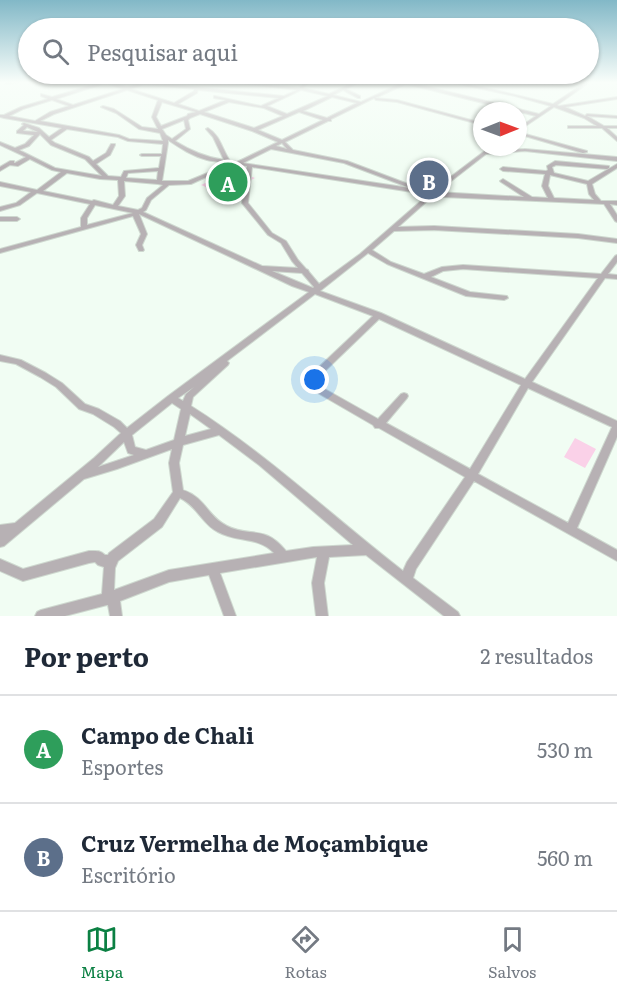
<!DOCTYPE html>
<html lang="pt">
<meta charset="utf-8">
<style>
:root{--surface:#fff;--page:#f2f2f3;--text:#1f2937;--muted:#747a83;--line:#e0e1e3;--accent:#0b8043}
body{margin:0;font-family:Literata,serif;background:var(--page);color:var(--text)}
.compass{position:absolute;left:473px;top:102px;width:54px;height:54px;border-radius:50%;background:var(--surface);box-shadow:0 2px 4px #0004;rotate:89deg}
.you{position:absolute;left:315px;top:380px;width:21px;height:21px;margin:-15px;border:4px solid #fff;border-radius:50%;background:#1a73e8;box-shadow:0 0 0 9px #1a73e833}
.badge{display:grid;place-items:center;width:39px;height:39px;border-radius:50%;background:var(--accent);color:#fff;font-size:20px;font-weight:700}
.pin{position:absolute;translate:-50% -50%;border:3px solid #fff;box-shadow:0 2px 6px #0006}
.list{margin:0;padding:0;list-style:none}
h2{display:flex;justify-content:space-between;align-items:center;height:78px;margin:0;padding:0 24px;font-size:26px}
h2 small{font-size:20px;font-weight:400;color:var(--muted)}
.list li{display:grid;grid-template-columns:39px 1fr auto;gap:18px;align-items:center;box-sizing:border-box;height:108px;padding:0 24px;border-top:2px solid var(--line)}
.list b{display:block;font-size:22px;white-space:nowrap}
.list p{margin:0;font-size:20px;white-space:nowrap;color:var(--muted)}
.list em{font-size:20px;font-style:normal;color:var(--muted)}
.icon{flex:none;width:33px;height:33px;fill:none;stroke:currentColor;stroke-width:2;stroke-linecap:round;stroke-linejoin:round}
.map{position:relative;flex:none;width:617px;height:616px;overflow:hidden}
.search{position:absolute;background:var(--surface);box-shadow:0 2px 4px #0004;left:18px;right:18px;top:18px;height:66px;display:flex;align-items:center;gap:15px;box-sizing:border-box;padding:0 21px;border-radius:33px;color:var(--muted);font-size:22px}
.sheet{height:294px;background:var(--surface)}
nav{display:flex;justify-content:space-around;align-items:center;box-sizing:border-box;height:84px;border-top:2px solid var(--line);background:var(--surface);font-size:16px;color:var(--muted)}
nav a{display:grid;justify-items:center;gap:3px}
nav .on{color:var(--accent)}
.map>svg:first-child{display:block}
.green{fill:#fad1e8}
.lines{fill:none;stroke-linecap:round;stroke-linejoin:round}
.minor-casing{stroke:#ced8cf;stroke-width:2}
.minor{fill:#b7b1b4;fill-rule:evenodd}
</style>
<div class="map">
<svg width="617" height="616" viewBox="0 0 617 616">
<rect width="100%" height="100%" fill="#f1fdf3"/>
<path class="green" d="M234 170 255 178 223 194 201 185Z
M575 438 596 449 585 468 564 457Z"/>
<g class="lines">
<g class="minor-casing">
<path id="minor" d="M7 82H22L7 84 5 83Z
M102 82H110L127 87 145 82 284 96 297 90 230 82H243L299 88 305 82H309L303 88 329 94 355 82H360L346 89 360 96V98H358L343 90 333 95 361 102 404 82H409L539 114 551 106 515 96 449 82H456L491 89 553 104 586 82H590L557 105 559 106 617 97V99L565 107 585 116 587 114 617 116V118L587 116 604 126H617V128H607L617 137V141L602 128H568V126H597L584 118 554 107 518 131V128L536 116 406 84 375 98 397 100 482 123V125L397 102 376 100 374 98 331 119V121H328L285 142 293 150 347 161 424 190 432 191 490 147H495L491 151 525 149 617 157V161L525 151 486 154 437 192 524 197 501 182 500 181 503 179 532 197 548 198 542 186 545 174 503 171 500 169 503 167 546 171 548 170 547 166 555 161 609 166V168L607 169 556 165 552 167 554 173 588 181 617 164V168L592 184 595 194 601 201H617V205L610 204 617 215V222L615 221 604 204 443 197 434 195 398 227 434 226 578 234 617 239V243L578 238 434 230 394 231 372 250 391 262 424 274 442 267 463 265 601 274 615 256 617 255V262L608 274 617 275V279L605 278 532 382 617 421V437L577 528 617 550V561L474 481 416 569 413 578 458 612 460 616H444L366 555 329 557 324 583 328 616H316L312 583 317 557 220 573 236 616H224L209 575 169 582 120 601 122 616H110L108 605H107L65 616H35L37 612 41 610 102 594 104 567 98 565 95 562 89 563 23 581 0 571V559L23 569 89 551C96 551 100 550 105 555H108L109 553 154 519 173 492 169 463 172 449 117 469 84 479 4 546 0 547V525L15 523 94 458 121 433 114 427 93 414 79 409 56 387 40 377 16 364 0 361V355L21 360 46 373 62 383 85 404 99 409 120 421 127 428 168 396 309 292 292 286 139 214 147 234 142 245 144 250 143 251H139L136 245 141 234 133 216 0 253V249L81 227V218L90 204 37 193 20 205 0 211V207L16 203 31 192 0 186V182L37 190 61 172 52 170 30 159 18 166 10 165 0 171V167L10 161H14V163H15L26 157 0 145V142L15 148 25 144 34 135 17 133V131L24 125 22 124 24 123 39 128 49 137 62 128 4 118 0 117V115H4L21 107 48 99 41 96V94L52 97ZM106 83 123 89 73 105 56 99ZM144 84 194 89V91L174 103 131 89ZM127 90 158 100 152 117 158 129 142 127 114 109 103 106 101 107 116 113 139 129 160 133 163 141 129 139 119 135 40 121 54 114ZM198 90 279 98 261 106 215 96H214V98L226 100 199 111 178 104 197 93ZM301 90 328 96 287 114 267 106ZM332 97 357 103 327 118 303 111ZM52 100 69 106 50 112 35 121 9 116 23 109ZM162 102 196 112 188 114 187 116 161 126 156 117ZM229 102 264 108 283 116 254 128 204 112ZM299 112 323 120 282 140 258 130ZM200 114 252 131 278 142 237 162 230 161C222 149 220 135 208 128L206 129 213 137 224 160C206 157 191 151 175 141L190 129 188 120 190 118ZM184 120 186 129 172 139 166 135 162 129ZM27 127 38 132 23 131ZM67 129 118 137 128 141 163 144 162 154H142L140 155 142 156H161L159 168 124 171 121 177 108 176 96 164 110 155 115 145V144H111L106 153 93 161 89 157 55 143 51 140ZM40 134 51 145 85 159 102 176 55 168 19 150 29 146ZM168 140C180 148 192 156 207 160 215 162 223 161 230 166L232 164 247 166 242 203 268 235 281 243 292 261 298 268 262 266 143 212 146 210 151 200 169 185 191 184 215 173 210 172 188 181H162L168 143ZM282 143 287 149 276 146ZM271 149 344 163 410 188 243 163ZM252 167 412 192 415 190 429 194 360 254 319 284 309 272 308 270 306 269 298 260 286 241 272 233 248 203ZM158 171 157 180 126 178 128 173ZM67 173 100 179 118 180 119 196 113 205 94 200 92 201 43 191ZM550 175 587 184 589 194 594 200 554 198 548 186ZM124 181 158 184 163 185 147 198 142 208 138 210 118 206 125 196ZM95 205 133 213 87 225V218ZM368 253 387 264 466 296 504 300 508 298 507 296 470 292 431 277 443 271 463 269 598 278 525 379 381 313 320 291ZM272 271 302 273 314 287 313 288ZM315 294 373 316 320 366 313 377 316 392 373 425 375 428H379L465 477 407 562 403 571C332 516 267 454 191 406L193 397 228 365 229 363 227 361ZM379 319 521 385 470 469 386 423 407 398 408 396 407 394 404 393 401 394 378 419 323 388 321 377 326 370ZM194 387 186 394 183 401 178 398ZM528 388 612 427 568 523 478 474ZM172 403 181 409 174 440 146 450 135 447 132 435ZM190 414 211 429 185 436ZM219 435 259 465 353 545 313 547 286 551C264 524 251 538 227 526 207 516 206 498 183 490L179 463 183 445ZM124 442 128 453 134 455 98 467ZM180 498C197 506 202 524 218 532 238 543 258 536 274 553L169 570 114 590 115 568 118 561 162 527Z
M518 132 587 151V152L583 153 518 134Z
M0 217H17L20 219 17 221H0Z"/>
</g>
<use href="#minor" class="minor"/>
</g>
<linearGradient id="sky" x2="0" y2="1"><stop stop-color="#82b8c7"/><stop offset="0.49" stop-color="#f9fefa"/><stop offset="1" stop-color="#f9fefa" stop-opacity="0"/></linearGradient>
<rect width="617" height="168" fill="url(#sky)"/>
</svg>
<svg class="compass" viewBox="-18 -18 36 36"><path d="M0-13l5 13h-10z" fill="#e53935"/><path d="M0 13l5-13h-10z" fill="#747a83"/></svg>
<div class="you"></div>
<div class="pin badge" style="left:228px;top:182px;background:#2e9e5b">A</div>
<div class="pin badge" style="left:429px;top:180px;background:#5c6f8a">B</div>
<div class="search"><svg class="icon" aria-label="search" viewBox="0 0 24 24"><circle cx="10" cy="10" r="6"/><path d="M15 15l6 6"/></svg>Pesquisar aqui</div>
</div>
<section class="sheet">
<h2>Por perto<small>2 resultados</small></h2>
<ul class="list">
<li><span class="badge" style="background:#2e9e5b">A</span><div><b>Campo de Chali</b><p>Esportes</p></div><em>530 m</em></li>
<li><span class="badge" style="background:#5c6f8a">B</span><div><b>Cruz Vermelha de Moçambique</b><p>Escritório</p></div><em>560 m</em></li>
</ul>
</section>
<nav>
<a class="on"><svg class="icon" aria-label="map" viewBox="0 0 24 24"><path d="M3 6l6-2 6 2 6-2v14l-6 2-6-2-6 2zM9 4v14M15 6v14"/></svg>Mapa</a>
<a><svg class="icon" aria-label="directions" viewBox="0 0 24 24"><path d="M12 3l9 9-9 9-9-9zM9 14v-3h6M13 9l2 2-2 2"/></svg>Rotas</a>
<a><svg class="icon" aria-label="saved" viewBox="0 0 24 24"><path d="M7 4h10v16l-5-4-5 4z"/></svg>Salvos</a>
</nav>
